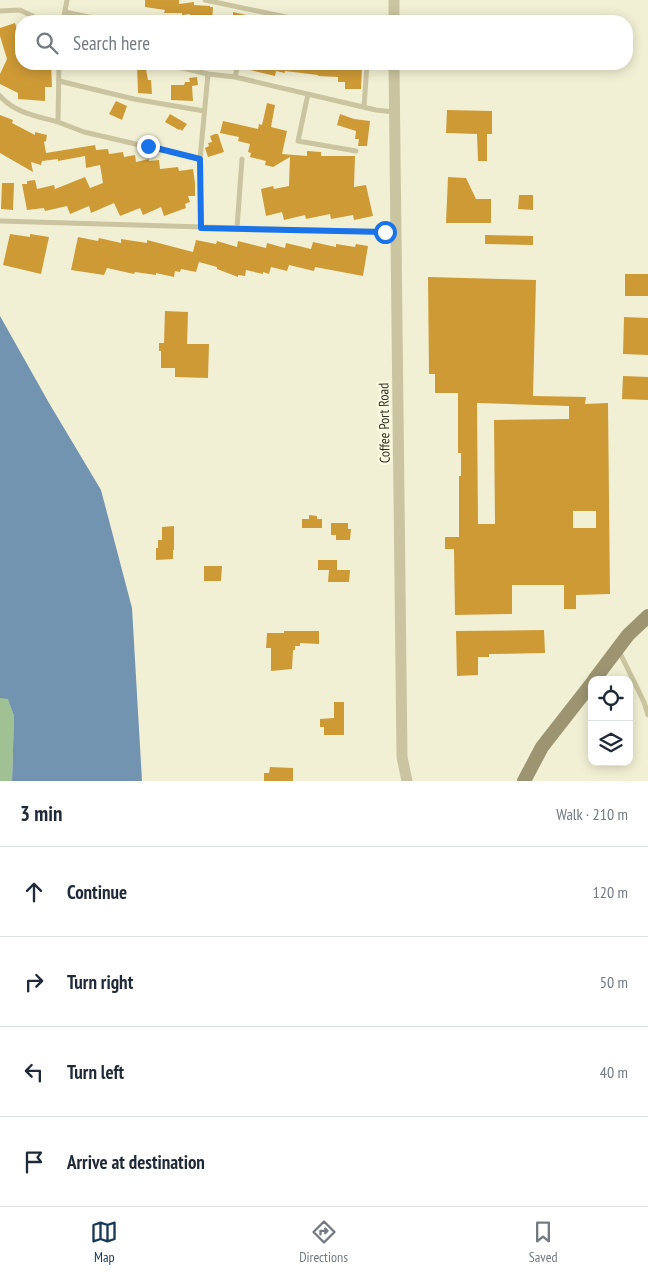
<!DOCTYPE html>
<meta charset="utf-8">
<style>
:root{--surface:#fff;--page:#f6f6f7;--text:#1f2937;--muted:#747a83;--line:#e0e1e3;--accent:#173857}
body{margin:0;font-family:"PT Sans Narrow",sans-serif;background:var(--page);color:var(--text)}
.controls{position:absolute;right:15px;bottom:15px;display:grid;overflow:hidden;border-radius:10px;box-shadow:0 2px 12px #0003}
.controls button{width:45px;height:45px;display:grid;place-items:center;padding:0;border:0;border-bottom:1px solid var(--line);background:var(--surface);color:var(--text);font:25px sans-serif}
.stop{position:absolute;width:15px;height:15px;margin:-11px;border:4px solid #1a73e8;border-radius:50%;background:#fff}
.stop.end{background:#1a73e8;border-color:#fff;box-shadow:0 1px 5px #0008}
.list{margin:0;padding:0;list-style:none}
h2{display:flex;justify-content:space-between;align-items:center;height:65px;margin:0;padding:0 20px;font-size:21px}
h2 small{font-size:16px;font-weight:400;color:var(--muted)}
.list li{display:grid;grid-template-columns:32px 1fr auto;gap:15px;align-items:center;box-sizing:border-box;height:90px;padding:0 20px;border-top:1px solid var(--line)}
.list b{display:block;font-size:19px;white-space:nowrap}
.list em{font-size:16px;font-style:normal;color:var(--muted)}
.icon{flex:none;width:28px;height:28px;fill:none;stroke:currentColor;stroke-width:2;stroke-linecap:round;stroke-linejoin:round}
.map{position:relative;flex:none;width:648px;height:781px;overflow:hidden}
.search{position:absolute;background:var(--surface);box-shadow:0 2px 12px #0003;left:15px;right:15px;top:15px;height:55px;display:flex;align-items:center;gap:12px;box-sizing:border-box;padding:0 18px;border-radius:20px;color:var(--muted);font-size:19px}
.sheet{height:425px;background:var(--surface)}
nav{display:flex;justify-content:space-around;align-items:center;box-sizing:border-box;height:70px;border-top:1px solid var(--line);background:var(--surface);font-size:14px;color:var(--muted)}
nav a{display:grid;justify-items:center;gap:2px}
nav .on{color:var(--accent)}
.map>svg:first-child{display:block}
.green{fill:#9fc194}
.water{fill:#7294b0}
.building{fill:#ce9a36;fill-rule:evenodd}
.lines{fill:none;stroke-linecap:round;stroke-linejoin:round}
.service{stroke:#cac4a0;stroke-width:5}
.tertiary{stroke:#cac4a0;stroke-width:11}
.secondary{stroke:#9d9472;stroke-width:14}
.route{stroke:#1a73e8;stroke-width:6}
.labels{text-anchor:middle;stroke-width:5;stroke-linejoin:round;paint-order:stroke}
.street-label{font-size:14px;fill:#332f24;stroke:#faf9e0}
</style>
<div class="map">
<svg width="648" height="781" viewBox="0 0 648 781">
<rect width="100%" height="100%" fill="#f2f0d4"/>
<path class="green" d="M0 698H8L14 716 12 781H0Z"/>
<path class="water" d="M0 316 49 403 101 490 132 608 142 781H12L14 716 8 699 0 698Z"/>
<path class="building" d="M145 0H179V4L194 2V5L210 6V7H213L212 21 202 20 199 17H191L190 14 182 15V13H164L165 10 145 7Z
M233 12 259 18V21H233Z
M15 23 21 41V64H51L52 87H45V101L18 99V93L0 84V74L7 59 0 36V28Z
M137 64H145L148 80H151L152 94 138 93Z
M242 64H331V68H362L361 89H345V82H338V77L318 76V75L285 71V73L276 71 275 76 242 68Z
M197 77 198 85 192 86 193 101 171 100V85H184L185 82H190L189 78Z
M116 101 127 106 122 120 109 114Z
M267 103 275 105 271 127 287 131 282 154 307 156V151L321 152V156H355L354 187 366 185 373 216 354 220 353 215 331 219 330 214 306 219 305 215 284 220 282 212 266 216 261 189 273 186 274 189 289 186 290 157 273 167 265 165 266 161 250 157 251 153 248 152 250 144 238 141 239 137 220 133 223 121 258 129 259 124 262 125Z
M447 110 492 111V134H487V161H478L477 134 446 133Z
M170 114 187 124 182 131 180 129 179 130 165 122Z
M340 114 354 119 370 121 367 146H358L359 139H355L356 131 337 125Z
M0 115 13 120 12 123 35 135V132L47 135 46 141 44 142 46 153 95 145 96 150 108 149 109 154 123 152 124 157 135 155 136 162 149 159V161L159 160 160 169 178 167 179 171 193 169 195 183V196H188L190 202 185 204 186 208 164 216 161 207 143 215 140 208 120 216 114 203 91 213 89 206 70 214 67 206 45 211 44 208 27 210 22 184H27V181L35 180 37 189 54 185 55 189 85 177 90 188 103 183 100 165 86 168 85 156 58 161V159L42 161 41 165 31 162 33 172 0 153Z
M215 134H218L224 152 208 157 205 148 209 146 208 143 212 142 210 136Z
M448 177 466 178 476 199H491V223H446Z
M2 183H14L13 210 1 209Z
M519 195H533V210L518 209Z
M10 234 30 237V234L49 237 41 274 3 265Z
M485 235 533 236V245L485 244Z
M78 237 98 241 99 238 121 243V239L147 243V240L193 252 196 240 216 244 217 241 237 247 238 241 266 248 267 243 285 248 286 243 311 249 313 242 336 247V244L355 247 356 244 368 246 363 276 315 267 314 271 289 265 287 271 271 267 269 274 263 272V274L246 270 245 276 238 275V277L217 269V267L199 262 196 272 181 269 180 272 175 271 174 277 156 273V275L135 272 134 274 107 268 104 275 71 270Z
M625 274H648V296H625Z
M428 277 536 280 533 396 586 397 585 404 608 403 610 594 576 595V609H564V585H512V614L455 615 454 549H445V537H459V476H461V453H458V393H435V374H429ZM477 403 569 406V419L494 420 495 524H478ZM573 511H596V528H573Z
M165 311 188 312 187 344H209L208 378 175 377V368H161V351H159V343H164Z
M624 317 648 318V355L623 354Z
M623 376 648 377V400L622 399Z
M309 515 317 516V519H322V528H302V519H309Z
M331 523H348V529H351L350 540H336V535H331Z
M174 526V550H173V559L156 560V548H158V540H162V527Z
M318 560H337V570H350L349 582H328L329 570H318Z
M204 566H222L221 581H204Z
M544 630 545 653 489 654V657H478V675L457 676 456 631Z
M284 631H319V644L300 643V646H295V650H293L292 669 271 671V648H266L267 633H284Z
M334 702H344V735H324V727H320V719L334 718Z
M270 767 293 768V781H264V773H269Z"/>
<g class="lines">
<path class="service" d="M205 0 305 21
M0 11 20 10 43 21
M65 12 107 21
M63 21 67 0
M59 64 58 122 84 132 200 159 208 74
M166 64 208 74 235 77 376 110 394 112
M235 77 238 64
M59 81 134 99 204 111
M308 94 298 141 356 151
M0 96C15 113 36 116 58 122
M364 107 367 64
M200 159 201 228
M242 159 237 228 396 232
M0 221 237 228
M618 649 644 702 648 715"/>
<path class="tertiary" d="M394 0V21
M394 64 402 757 407 781"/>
<path class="secondary" d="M594 680 628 635 648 616
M524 781 542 747 592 683"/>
</g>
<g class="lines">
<path class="route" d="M148 146 200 159 201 228 385 232"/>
</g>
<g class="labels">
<g class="street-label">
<text transform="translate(384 423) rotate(-91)" y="5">Coffee Port Road</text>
</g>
</g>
</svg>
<div class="controls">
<button><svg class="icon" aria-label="locate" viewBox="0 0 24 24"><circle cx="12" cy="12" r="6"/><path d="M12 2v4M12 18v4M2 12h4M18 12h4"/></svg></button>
<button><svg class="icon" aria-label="layers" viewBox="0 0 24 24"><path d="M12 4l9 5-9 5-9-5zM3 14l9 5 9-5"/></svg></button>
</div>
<div class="stop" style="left:385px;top:232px"></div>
<div class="stop end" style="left:148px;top:146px"></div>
<div class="search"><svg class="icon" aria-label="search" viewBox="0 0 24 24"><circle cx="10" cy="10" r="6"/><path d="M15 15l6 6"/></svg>Search here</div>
</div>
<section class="sheet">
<h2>3 min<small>Walk · 210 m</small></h2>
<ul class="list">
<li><svg class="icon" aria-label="ahead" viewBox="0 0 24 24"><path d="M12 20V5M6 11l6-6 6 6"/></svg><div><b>Continue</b></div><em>120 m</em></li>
<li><svg class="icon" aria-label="right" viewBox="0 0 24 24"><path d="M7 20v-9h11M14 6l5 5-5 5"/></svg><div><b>Turn right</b></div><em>50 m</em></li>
<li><svg class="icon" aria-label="left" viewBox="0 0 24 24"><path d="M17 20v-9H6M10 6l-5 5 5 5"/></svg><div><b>Turn left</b></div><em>40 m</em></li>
<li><svg class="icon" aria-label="arrive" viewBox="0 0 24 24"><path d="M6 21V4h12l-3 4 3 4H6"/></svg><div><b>Arrive at destination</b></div></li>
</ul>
</section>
<nav>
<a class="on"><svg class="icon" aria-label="map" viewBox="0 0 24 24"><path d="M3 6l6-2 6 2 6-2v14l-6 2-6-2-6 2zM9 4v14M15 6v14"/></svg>Map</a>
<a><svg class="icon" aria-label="directions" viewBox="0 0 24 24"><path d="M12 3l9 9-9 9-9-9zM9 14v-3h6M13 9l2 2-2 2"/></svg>Directions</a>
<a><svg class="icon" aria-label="saved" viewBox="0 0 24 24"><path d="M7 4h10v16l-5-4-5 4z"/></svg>Saved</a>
</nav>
